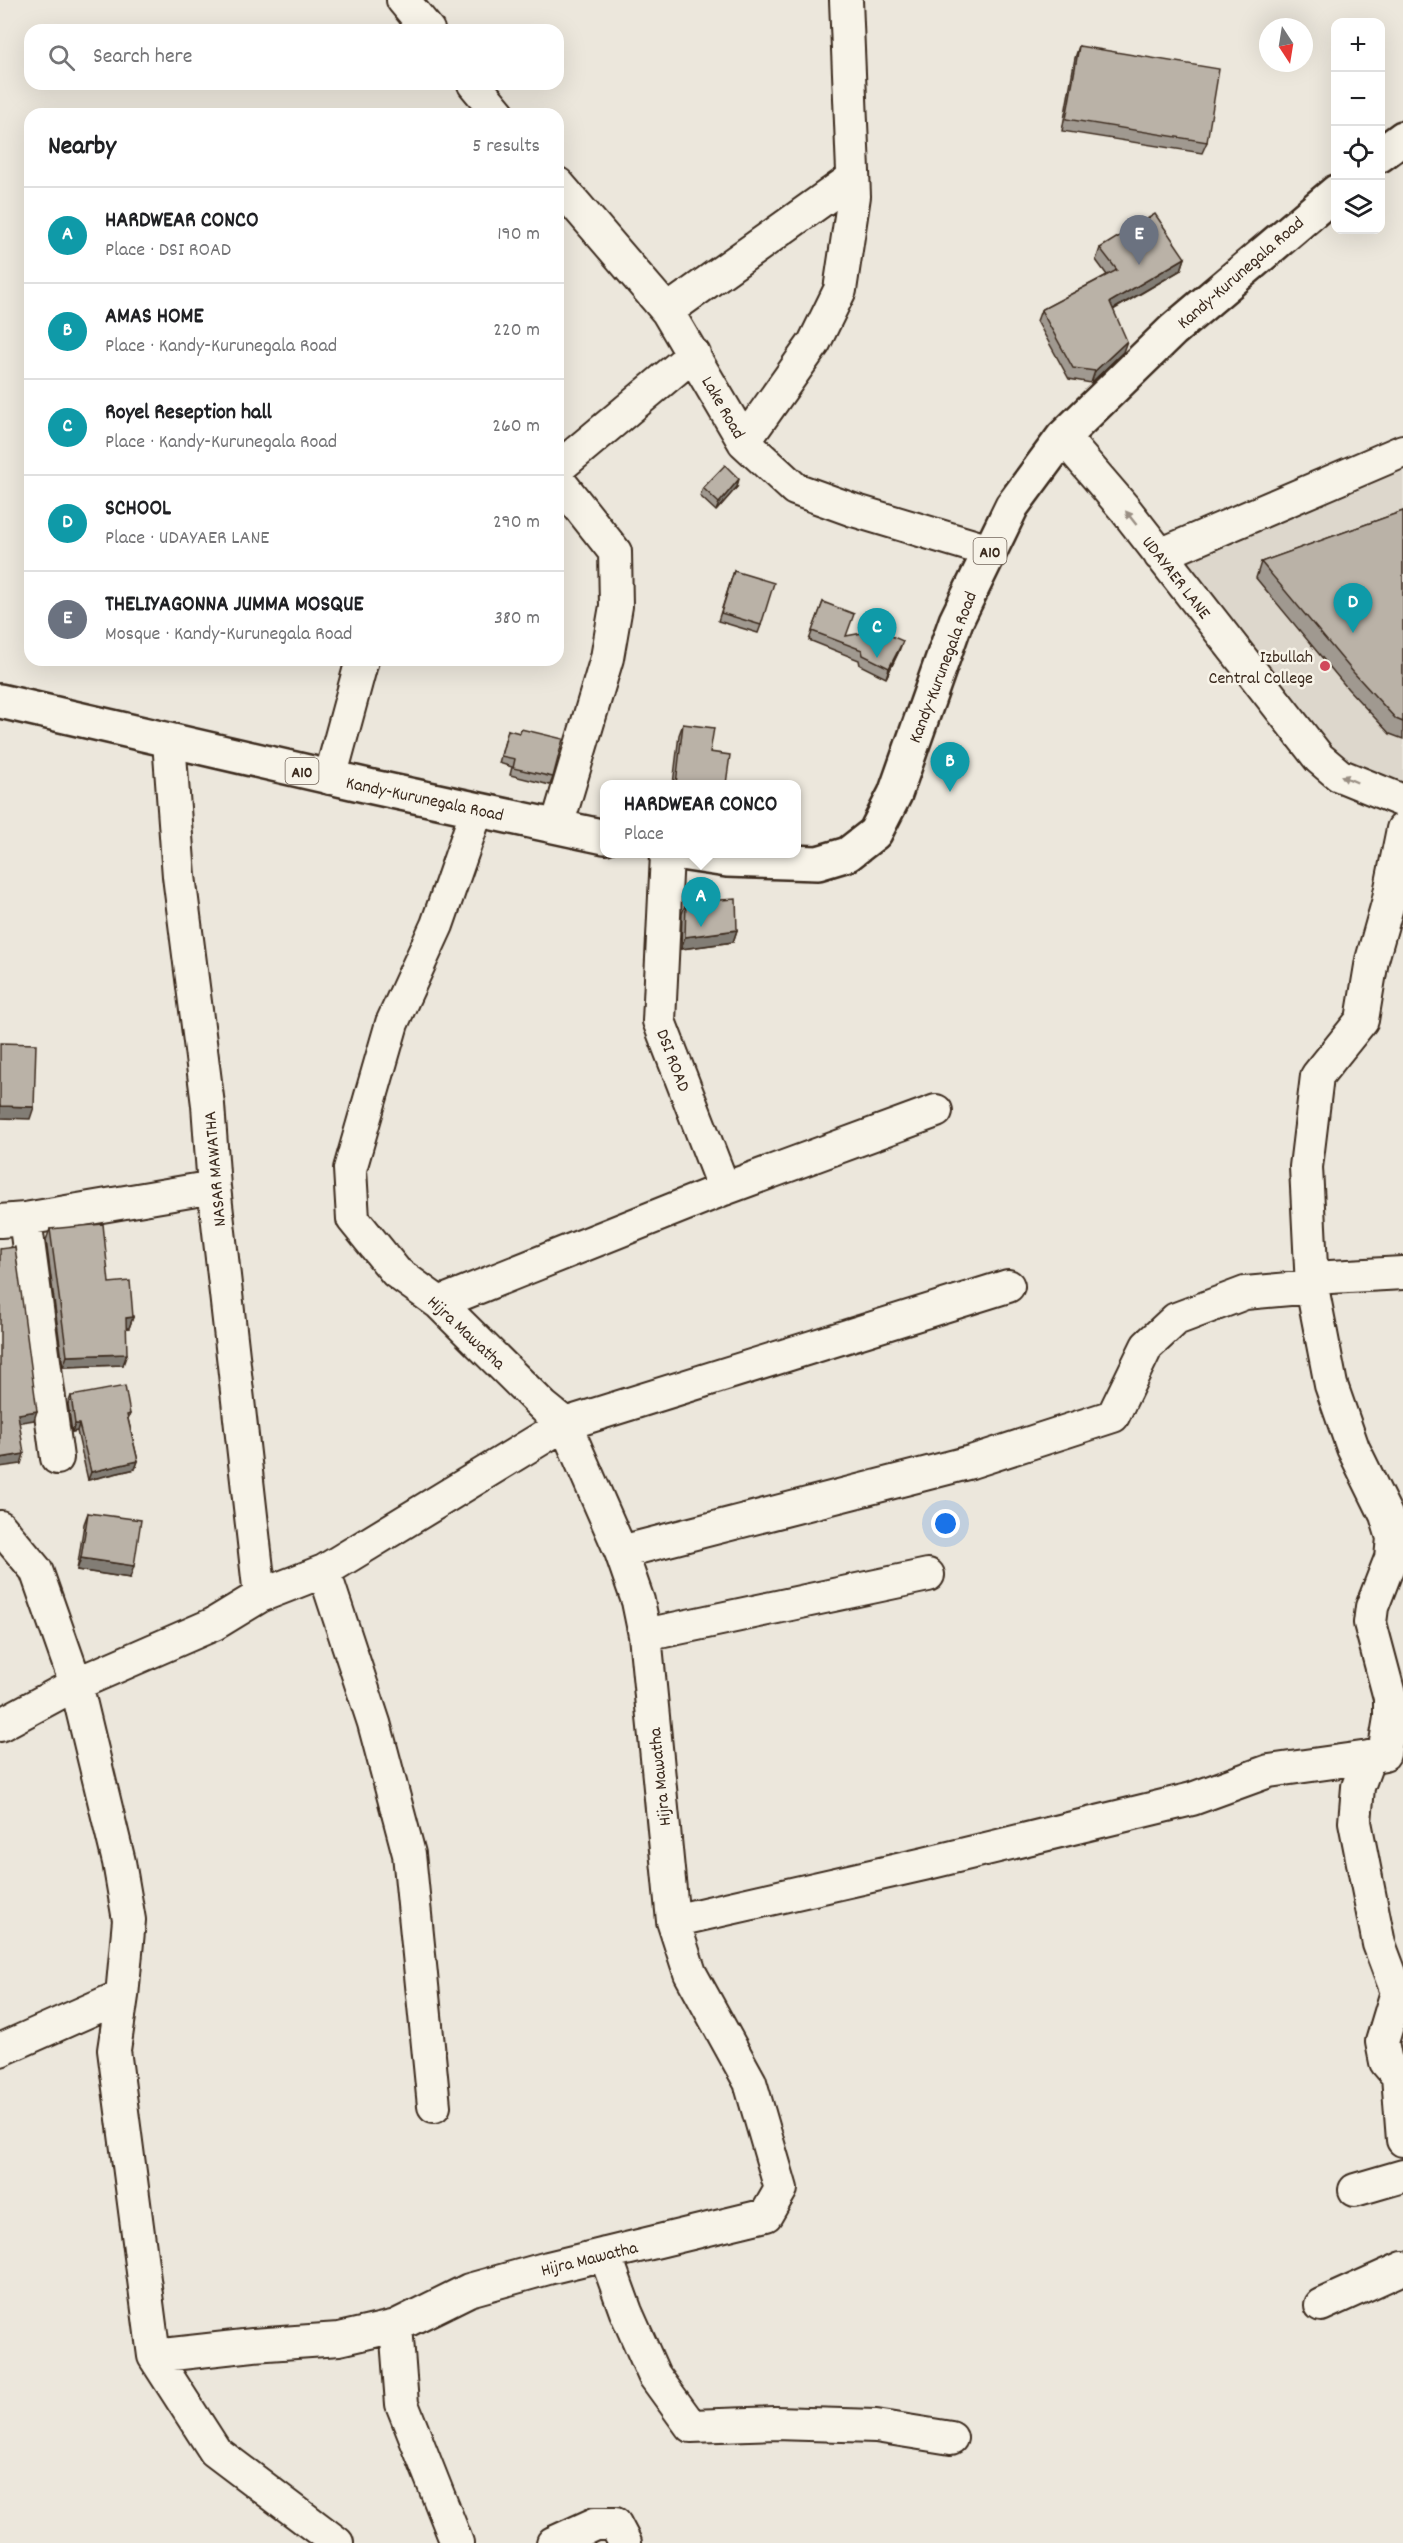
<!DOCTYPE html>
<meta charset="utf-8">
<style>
:root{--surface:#fff;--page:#f2f2f2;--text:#202124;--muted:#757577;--line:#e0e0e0;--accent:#d1495b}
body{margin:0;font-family:Dekko,sans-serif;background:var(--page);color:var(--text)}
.controls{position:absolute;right:18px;top:18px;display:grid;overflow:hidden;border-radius:12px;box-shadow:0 6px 24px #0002}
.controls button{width:54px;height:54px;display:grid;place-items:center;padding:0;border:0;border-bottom:2px solid var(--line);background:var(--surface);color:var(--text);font:30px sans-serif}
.compass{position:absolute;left:1259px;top:18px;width:54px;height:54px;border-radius:50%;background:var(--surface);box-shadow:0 6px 24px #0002;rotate:168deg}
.you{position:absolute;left:946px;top:1524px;width:21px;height:21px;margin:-15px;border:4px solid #fff;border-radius:50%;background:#1a73e8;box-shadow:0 0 0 9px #1a73e833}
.badge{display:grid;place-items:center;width:39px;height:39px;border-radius:50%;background:var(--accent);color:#fff;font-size:20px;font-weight:700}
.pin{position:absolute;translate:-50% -50px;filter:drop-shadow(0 2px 3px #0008)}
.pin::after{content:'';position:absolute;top:32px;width:21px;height:18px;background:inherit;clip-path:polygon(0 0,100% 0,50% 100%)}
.popup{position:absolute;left:600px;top:780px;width:201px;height:78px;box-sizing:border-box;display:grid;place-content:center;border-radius:12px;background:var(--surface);filter:drop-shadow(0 2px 4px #0005);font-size:20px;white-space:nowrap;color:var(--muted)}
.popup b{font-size:22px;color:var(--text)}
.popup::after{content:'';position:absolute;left:50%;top:100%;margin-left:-12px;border:12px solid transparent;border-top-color:var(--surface)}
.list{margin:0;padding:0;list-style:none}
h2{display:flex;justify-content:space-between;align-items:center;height:78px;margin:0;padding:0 24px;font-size:26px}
h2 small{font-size:20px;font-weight:400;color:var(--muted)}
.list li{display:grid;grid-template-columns:39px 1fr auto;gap:18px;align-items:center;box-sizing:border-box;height:96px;padding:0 24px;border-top:2px solid var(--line)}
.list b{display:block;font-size:22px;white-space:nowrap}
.list p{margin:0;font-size:20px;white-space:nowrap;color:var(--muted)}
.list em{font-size:20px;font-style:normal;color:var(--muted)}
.icon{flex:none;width:33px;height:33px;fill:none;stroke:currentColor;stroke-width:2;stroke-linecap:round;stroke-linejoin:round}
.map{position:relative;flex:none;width:1403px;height:2543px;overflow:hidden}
.search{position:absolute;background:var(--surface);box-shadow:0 6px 24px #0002;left:24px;top:24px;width:540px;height:66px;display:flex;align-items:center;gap:15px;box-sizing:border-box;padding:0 21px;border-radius:18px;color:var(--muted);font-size:22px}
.panel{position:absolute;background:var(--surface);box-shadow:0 6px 24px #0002;left:24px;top:108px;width:540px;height:558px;border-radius:18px}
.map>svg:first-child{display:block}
.built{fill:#ddd7cc}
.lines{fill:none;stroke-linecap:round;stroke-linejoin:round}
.minor-casing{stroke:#3b2a1e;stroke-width:36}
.highway-casing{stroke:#3b2a1e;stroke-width:38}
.minor{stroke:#f7f3e8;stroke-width:32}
.highway{stroke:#f7f3e8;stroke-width:33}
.wall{fill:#a09990;stroke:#3b2a1e;stroke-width:1.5}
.shaded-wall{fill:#827d75;stroke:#3b2a1e;stroke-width:1.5}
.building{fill:#bab2a7;stroke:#3b2a1e;stroke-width:1.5}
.oneway{fill:#998e83}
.poi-dot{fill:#d1495b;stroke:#f7f3e8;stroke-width:2}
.labels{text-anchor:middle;stroke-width:5;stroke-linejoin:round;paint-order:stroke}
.shield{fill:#f7f3e8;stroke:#73665b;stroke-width:1.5}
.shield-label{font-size:16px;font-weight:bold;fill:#3b2a1e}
.street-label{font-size:18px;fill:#3b2a1e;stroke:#f7f3e8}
.poi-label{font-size:18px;fill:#3b2a1e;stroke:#f7f3e8;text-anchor:end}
</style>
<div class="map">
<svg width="1403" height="2543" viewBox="0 0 1403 2543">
<rect width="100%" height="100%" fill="#ece7dc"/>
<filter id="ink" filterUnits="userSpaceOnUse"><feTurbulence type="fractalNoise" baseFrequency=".0167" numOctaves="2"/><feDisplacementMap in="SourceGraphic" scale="12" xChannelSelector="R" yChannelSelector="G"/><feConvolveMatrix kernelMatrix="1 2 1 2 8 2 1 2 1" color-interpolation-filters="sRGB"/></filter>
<g filter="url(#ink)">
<path class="built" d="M1403 451V801L1339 775 1160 556Z"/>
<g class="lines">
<g class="minor-casing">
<path id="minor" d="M403 0 428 30
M474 84 499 114
M558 184 667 311 744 442 795 489 853 510 990 551
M667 311 853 178
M1063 437 1124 508 1319 758 1339 775 1403 801
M744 442 814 343 840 290 854 196 846 0
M558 468 694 354
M1160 555 1403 451
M169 741 179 876 208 1105 214 1187 260 1596
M330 778 362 660
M557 826 607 658 616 606 615 552 558 480
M1403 829 1388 903 1372 960 1362 1020 1317 1076 1306 1167 1312 1287 1331 1385 1353 1448 1386 1515 1393 1538 1391 1558 1372 1607 1370 1623 1390 1698V1718L1384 1754 1369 1757 1358 1787 1355 1822 1379 1944 1397 1992 1403 2000
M667 854 659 1021 724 1189
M25 1219 57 1458
M0 1221 25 1219 214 1187
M1312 1278 1403 1273
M439 1303 724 1189 936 1111
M0 1527 36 1570 76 1684 119 1862 129 1920 122 1996 114 2050 154 2356 215 2451 337 2543
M621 1552 971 1462 1113 1416 1147 1346 1176 1319 1245 1293 1312 1287
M324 1571 374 1723 409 1854 434 2106
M645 1635 928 1575
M0 1725 76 1684 214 1624 260 1596 324 1571 565 1424 1008 1286
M673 1921 924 1864 1192 1799 1269 1771 1369 1757
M1397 1992 1382 2042 1386 2062 1398 2076 1403 2140
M0 2050 122 1996
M1355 2190 1403 2176
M605 2254 626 2312 654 2375 691 2426 775 2423 876 2426 951 2438
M1321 2305 1403 2268
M396 2326 402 2404 457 2543
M154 2356 253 2345 339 2339 396 2326 469 2290 548 2268 766 2215 781 2189 750 2082 690 1973 673 1921 645 1635 638 1601 621 1552 565 1424 544 1407 439 1303 396 1272 353 1219 350 1169 392 1023 437 925 477 810
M553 2543 595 2524H615L625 2543"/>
</g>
<g class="highway-casing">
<path id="highway" d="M1380 155 1403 138
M0 701 373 787 605 837
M687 854 727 860 818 863 848 854 875 833 895 794 956 621 1012 506 1063 437 1173 330 1336 192"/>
</g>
<use href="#minor" class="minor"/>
<use href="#highway" class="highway"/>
</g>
<path class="wall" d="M1079 46 1207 142 1202 153 1062 131 1075 58Z
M1100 248 1185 258 1181 270 1113 310 1123 352 1091 383 1069 379 1037 321 1041 310 1107 275 1096 260Z
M737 487 716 511 700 496 703 488Z
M1403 511V739L1390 734 1348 689 1256 578 1261 562Z
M734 571 761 625 758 633 718 621Z
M823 602 846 636 899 651 886 678 860 665 859 660 809 640Z
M683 724 710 752 726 784H673L679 735Z
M508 730 553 777 550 785 510 775 512 767 499 763Z
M686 902 737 930 733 942 681 949 682 914Z
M50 1229 109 1283 133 1317 129 1328H126L123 1365 63 1367 46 1240Z
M71 1396 130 1414 128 1419 138 1461 135 1469 88 1480 77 1431 72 1432 68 1404Z
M88 1513 130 1578 77 1570 84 1524Z"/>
<path class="shaded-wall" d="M1185 258 1181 270 1105 314 1110 302Z
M1127 341 1123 352 1091 383 1095 371Z
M739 479 737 487 716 511 719 503Z
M903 641 899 651 886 678 889 668Z
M737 930 733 942 681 949 685 937Z
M0 1106 34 1107 30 1119 0 1118Z
M133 1317 129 1328H122L126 1318Z
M127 1354 123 1365 63 1367 67 1356Z
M37 1411 34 1420 15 1423 18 1414Z
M75 1424H79L77 1431 72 1432Z
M24 1454 21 1464 0 1467V1458Z
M138 1461 135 1469 88 1480 91 1472Z
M81 1558 134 1566 130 1578 77 1570Z"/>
<path class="building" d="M1079 46 1219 69 1207 142 1066 119Z
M1155 214 1185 258 1110 302 1127 341 1095 371 1073 368 1041 310 1117 270 1100 248Z
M725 465 739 479 719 503 703 488Z
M1403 511V722L1396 719 1354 673 1261 562Z
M734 571 774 583 761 625 721 613Z
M823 602 854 614 846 636 878 630 903 641 889 668 863 655 862 650 812 631Z
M683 724 714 728 710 752 730 755 726 784H676Z
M521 729 563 739 553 777 513 768 515 759 501 756 508 730 520 733Z
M736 899 737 930 685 937 686 902Z
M0 1043 36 1044 34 1107 0 1106Z
M103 1224 109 1283 130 1281 133 1317 126 1318 127 1354 67 1356 50 1229Z
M15 1247 37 1411 18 1414 24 1454 0 1458V1249Z
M125 1386 130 1414 127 1415 138 1461 91 1472 79 1424H75L71 1396Z
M88 1513 141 1520 134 1566 81 1558Z"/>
<defs><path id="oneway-solid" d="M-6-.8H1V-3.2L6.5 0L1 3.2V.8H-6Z" transform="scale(1.5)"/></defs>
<g class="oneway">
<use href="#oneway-solid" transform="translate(1131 518) rotate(-128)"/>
<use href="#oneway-solid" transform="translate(1349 779) rotate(-157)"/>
</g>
</g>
<circle class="poi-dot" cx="1325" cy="666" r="6"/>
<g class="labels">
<g class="shield">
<rect x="973.5" y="538" width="33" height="26" rx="4.5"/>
<rect x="285.5" y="758" width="33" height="26" rx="4.5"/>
</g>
<g class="shield-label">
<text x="990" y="557">A10</text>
<text x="302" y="777">A10</text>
</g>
<g class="street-label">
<text transform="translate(1240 272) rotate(-41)" y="6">Kandy-Kurunegala Road</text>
<text transform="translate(724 407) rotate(60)" y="6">Lake Road</text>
<text transform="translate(1177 577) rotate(52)" y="6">UDAYAER LANE</text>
<text transform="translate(942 667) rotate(-69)" y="6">Kandy-Kurunegala Road</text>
<text transform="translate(425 798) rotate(12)" y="6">Kandy-Kurunegala Road</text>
<text transform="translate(674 1060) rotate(69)" y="6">DSI ROAD</text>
<text transform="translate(214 1169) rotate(-95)" y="6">NASAR MAWATHA</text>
<text transform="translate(467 1332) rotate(43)" y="6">Hijra Mawatha</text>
<text transform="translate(659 1777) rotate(-96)" y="6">Hijra Mawatha</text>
<text transform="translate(589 2258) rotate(-14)" y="6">Hijra Mawatha</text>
</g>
<g class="poi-label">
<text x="1313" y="662">Izbullah<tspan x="1313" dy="21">Central College</tspan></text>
</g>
</g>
</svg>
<div class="controls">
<button>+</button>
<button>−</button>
<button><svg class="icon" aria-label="locate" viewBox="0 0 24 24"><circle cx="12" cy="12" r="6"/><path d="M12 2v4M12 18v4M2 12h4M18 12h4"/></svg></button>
<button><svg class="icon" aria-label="layers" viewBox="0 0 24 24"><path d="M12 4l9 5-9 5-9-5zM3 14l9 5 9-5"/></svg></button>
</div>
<svg class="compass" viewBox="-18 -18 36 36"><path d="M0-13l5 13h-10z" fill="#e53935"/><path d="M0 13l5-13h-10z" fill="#757577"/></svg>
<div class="you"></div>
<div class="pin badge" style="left:701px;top:927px;background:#0f9aa8">A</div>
<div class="popup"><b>HARDWEAR CONCO</b>Place</div>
<div class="pin badge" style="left:950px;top:792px;background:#0f9aa8">B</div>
<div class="pin badge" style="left:877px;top:658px;background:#0f9aa8">C</div>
<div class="pin badge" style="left:1353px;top:633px;background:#0f9aa8">D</div>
<div class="pin badge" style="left:1139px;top:265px;background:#6b7280">E</div>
<div class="search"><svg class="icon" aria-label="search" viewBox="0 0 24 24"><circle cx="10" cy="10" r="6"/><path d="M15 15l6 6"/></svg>Search here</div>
<section class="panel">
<h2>Nearby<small>5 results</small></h2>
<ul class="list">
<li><span class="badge" style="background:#0f9aa8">A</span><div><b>HARDWEAR CONCO</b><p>Place · DSI ROAD</p></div><em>190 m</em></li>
<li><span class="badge" style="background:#0f9aa8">B</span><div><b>AMAS HOME</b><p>Place · Kandy-Kurunegala Road</p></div><em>220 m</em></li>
<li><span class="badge" style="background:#0f9aa8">C</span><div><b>Royel Reseption hall</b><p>Place · Kandy-Kurunegala Road</p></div><em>260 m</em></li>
<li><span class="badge" style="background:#0f9aa8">D</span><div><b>SCHOOL</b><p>Place · UDAYAER LANE</p></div><em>290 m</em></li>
<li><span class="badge" style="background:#6b7280">E</span><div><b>THELIYAGONNA JUMMA MOSQUE</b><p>Mosque · Kandy-Kurunegala Road</p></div><em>380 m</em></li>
</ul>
</section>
</div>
